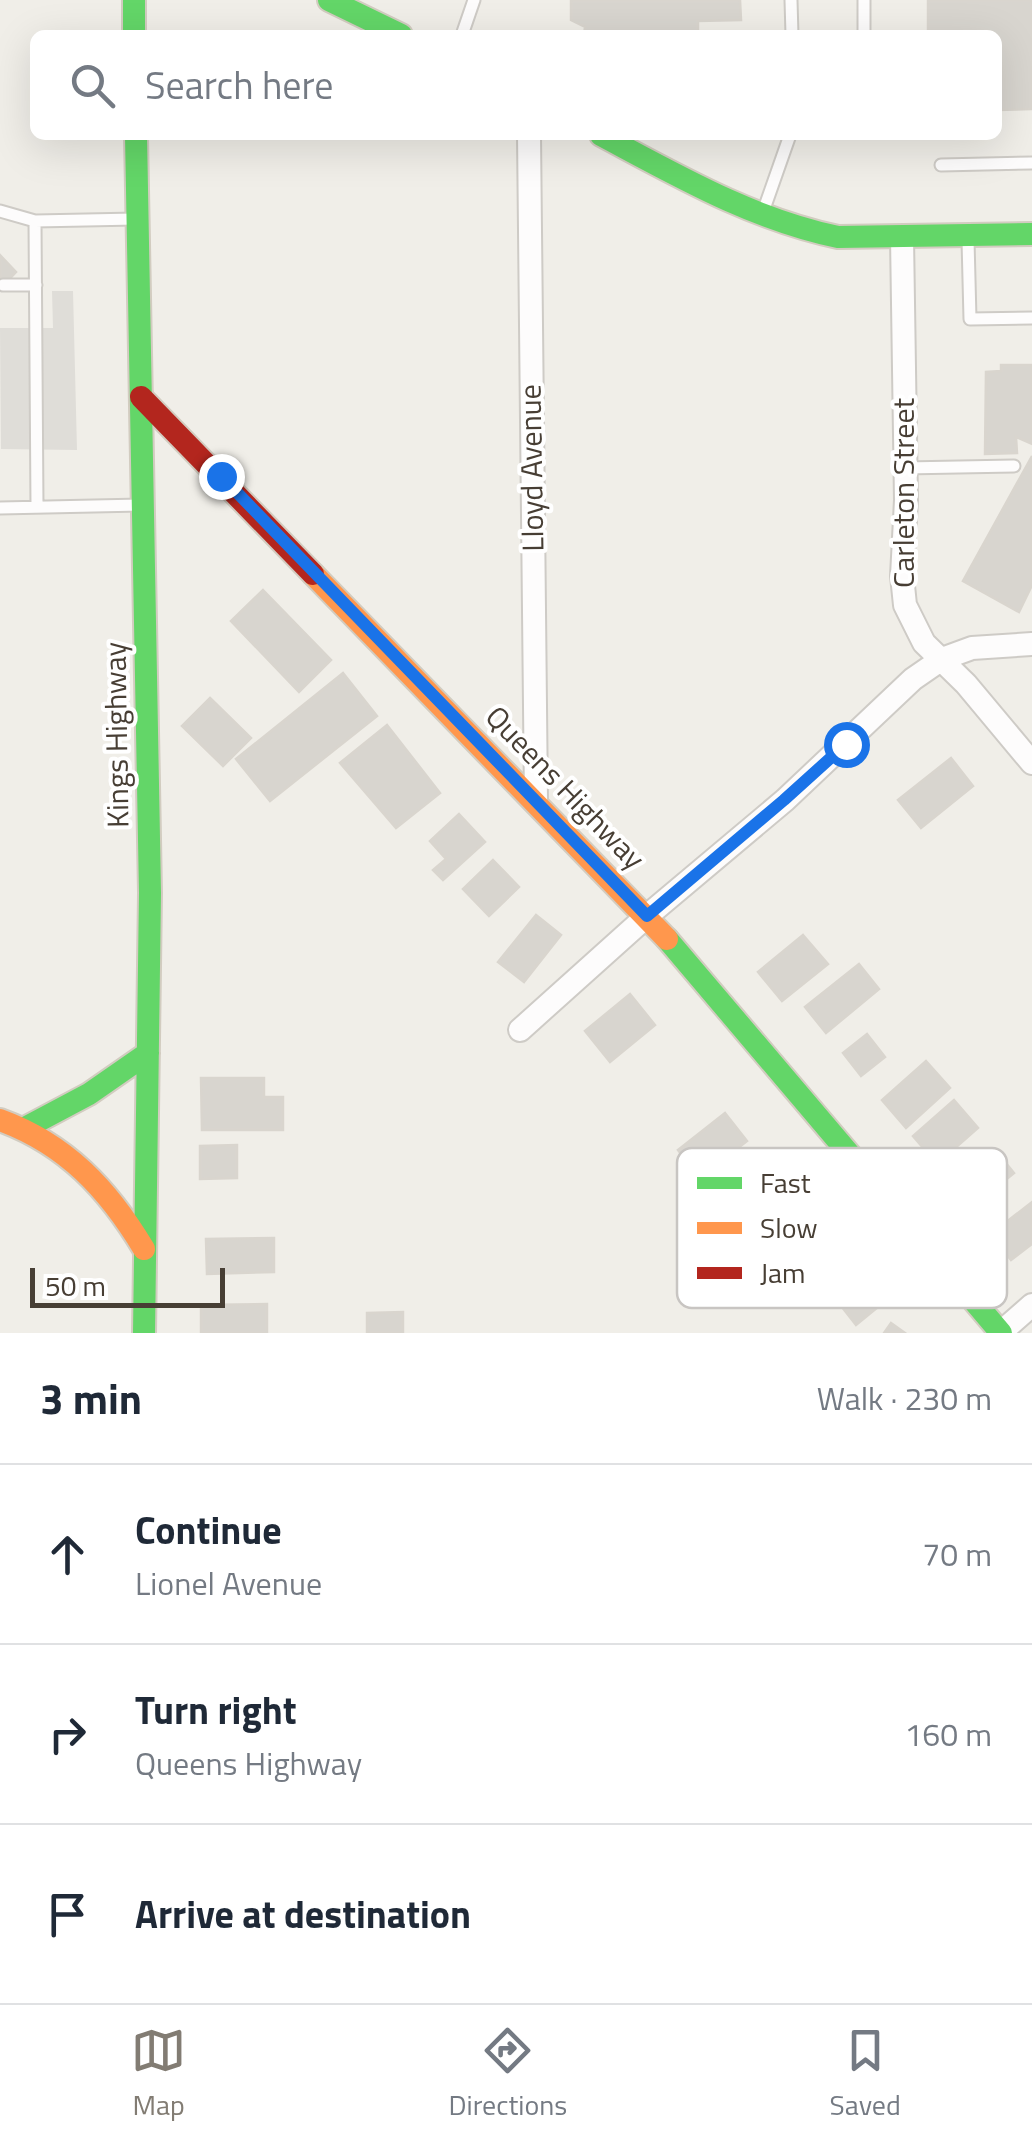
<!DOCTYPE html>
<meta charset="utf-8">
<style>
:root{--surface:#fff;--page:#f6f6f7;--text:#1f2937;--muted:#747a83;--line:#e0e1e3;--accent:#827c73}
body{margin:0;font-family:"Titillium Web",sans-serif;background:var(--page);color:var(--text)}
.scale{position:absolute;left:30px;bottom:25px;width:195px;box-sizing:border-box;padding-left:10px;border:5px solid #473e34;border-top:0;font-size:28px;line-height:35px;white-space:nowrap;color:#473e34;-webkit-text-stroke:8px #fff;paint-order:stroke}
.stop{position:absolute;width:30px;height:30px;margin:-22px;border:8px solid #1a73e8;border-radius:50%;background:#fff}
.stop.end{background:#1a73e8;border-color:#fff;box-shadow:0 2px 10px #0008}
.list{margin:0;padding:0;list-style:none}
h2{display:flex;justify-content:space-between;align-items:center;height:130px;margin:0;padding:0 40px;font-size:42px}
h2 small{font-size:32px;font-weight:400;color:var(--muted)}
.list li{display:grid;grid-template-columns:65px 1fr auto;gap:30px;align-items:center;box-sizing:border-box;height:180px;padding:0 40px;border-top:2px solid var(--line)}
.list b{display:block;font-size:38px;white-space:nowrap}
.list p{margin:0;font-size:32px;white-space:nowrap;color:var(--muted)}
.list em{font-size:32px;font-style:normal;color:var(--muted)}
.icon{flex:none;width:55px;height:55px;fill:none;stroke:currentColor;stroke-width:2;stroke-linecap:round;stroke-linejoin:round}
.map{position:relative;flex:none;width:1032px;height:1333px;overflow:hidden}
.search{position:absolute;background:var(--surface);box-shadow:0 10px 40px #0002;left:30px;right:30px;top:30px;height:110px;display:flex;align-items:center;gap:25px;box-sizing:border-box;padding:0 35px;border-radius:15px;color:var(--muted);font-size:38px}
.sheet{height:670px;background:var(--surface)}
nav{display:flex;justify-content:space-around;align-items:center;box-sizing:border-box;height:140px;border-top:2px solid var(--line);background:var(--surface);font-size:28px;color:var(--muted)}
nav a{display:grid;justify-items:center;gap:5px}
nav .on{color:var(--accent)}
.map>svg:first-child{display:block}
.parking{fill:#dfddd8}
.building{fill:#d8d5cf;stroke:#d9d5ce;stroke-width:2.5}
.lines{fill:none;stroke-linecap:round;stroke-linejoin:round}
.lane-casing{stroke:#cecbc6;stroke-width:15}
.street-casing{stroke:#cecbc6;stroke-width:26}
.fast-casing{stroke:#d2ccc0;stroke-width:26}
.slow-casing{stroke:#d2ccc0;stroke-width:26}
.jam-casing{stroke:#d2ccc0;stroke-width:26}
.lane{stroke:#fdfcfc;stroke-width:11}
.street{stroke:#fdfcfc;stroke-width:22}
.fast{stroke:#63d668;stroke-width:22}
.slow{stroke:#ff974d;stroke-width:22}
.jam{stroke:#b3261e;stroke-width:22}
.route{stroke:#1a73e8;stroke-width:12}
.labels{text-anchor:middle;stroke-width:8;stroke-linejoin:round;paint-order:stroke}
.street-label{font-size:30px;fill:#473e34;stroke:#fff}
.key{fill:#fff;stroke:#c8c5c2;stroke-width:2.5}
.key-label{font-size:28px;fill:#473e34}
</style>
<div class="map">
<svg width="1032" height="1333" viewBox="0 0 1032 1333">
<rect width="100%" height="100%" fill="#f0eee8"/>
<path class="parking" d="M52 291H73L77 450 1 449 0 328H53Z"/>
<path class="building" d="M571 0H740L741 20 698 21V35H584L585 27 571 20Z
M928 0H1032V109L997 110V35H928Z
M0 255 16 272 0 289Z
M1001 365H1032V444L1016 437 1017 453 985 454 986 372 1001 371Z
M1032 456V585L1019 612 963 581Z
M263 590 331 660 299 692 231 621Z
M343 673 377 716 270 801 236 759Z
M210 698 251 738 223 766 182 726Z
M387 725 440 793 396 828 340 763Z
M951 758 973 786 921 828 898 800Z
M459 814 485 842 443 880 433 870 446 859 430 841Z
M493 860 519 887 489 916 463 889Z
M536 915 561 935 524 982 498 962Z
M803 935 828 964 782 1001 758 972Z
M859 964 879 989 826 1033 805 1007Z
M630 994 655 1025 610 1062 585 1031Z
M867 1034 885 1057 861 1076 843 1053Z
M926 1061 950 1088 906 1128 882 1100Z
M201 1078H264V1097H283V1130H202Z
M954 1100 978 1128 937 1164 913 1136Z
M725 1113 747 1141 699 1178 678 1150Z
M237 1145V1178L200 1179V1146Z
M997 1152 1014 1173 971 1208 954 1188Z
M1032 1202V1244L1011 1260 991 1234Z
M274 1238V1272L207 1274 206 1239Z
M858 1271 884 1302 856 1325 831 1293Z
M267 1304V1333H201V1305Z
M403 1312V1333H367V1313Z
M891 1323 905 1333H884Z"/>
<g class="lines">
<g class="lane-casing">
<path id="lane" d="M791 0 792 35
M864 0V35
M462 35 474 0
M941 165 1032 163
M0 211 35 221 37 507
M763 212 790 135
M35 221 136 219
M968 240 970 319 1032 318
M3 285H36
M904 468 1014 466
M0 508 141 505"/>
</g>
<g class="street-casing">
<path id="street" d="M529 135 536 801
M902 237 906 500 902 576 905 605 924 643 966 684 1032 763
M520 1030 647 916 785 800 913 679 942 659 972 648 1032 644
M1000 1333 1032 1305"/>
</g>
<g class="fast-casing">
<path id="fast" d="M134 0V35
M329 0 401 35
M136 135 150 893 144 1333
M601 135C678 176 752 219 838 237L1032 234
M667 939 1001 1333
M25 1128 89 1094 148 1053"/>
</g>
<g class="slow-casing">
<path id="slow" d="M313 574 667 939
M0 1120C66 1144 108 1189 144 1249"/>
</g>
<g class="jam-casing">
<path id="jam" d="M141 397 313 574"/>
</g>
<use href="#lane" class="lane"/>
<use href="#street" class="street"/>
<use href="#fast" class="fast"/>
<use href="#slow" class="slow"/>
<use href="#jam" class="jam"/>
</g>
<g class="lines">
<path class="route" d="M221 476 647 916 784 800 846 744"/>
</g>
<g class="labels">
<g class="street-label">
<text transform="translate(532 468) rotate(-91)" y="10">Lloyd Avenue</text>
<text transform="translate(904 493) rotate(-90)" y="10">Carleton Street</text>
<text transform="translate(117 735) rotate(-91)" y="10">Kings Highway</text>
<text transform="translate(565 788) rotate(46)" y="10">Queens Highway</text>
</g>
</g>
<rect x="677" y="1148" width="330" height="160" rx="15" class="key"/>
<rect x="697" y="1177" width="45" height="12" fill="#63d668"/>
<rect x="697" y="1222" width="45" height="12" fill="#ff974d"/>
<rect x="697" y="1267" width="45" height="12" fill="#b3261e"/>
<g class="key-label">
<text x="760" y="1193">Fast</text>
<text x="760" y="1238">Slow</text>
<text x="760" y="1283">Jam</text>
</g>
</svg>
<div class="scale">50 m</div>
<div class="stop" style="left:846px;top:744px"></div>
<div class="stop end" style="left:221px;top:476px"></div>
<div class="search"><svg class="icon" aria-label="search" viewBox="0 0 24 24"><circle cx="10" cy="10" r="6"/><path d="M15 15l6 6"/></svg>Search here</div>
</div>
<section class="sheet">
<h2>3 min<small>Walk · 230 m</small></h2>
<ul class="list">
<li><svg class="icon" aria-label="ahead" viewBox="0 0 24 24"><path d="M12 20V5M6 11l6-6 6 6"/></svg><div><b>Continue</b><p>Lionel Avenue</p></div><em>70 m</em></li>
<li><svg class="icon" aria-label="right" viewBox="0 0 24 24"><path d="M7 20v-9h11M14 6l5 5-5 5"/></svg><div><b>Turn right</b><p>Queens Highway</p></div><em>160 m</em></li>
<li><svg class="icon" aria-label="arrive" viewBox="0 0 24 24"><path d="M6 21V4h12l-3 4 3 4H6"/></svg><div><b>Arrive at destination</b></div></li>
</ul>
</section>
<nav>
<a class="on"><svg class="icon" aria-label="map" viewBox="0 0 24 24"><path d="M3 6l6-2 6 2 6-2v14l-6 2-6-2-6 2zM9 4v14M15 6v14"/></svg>Map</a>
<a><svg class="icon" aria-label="directions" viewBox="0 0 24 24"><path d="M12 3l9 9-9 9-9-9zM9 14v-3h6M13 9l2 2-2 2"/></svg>Directions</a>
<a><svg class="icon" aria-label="saved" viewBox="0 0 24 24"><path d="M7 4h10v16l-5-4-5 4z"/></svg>Saved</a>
</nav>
